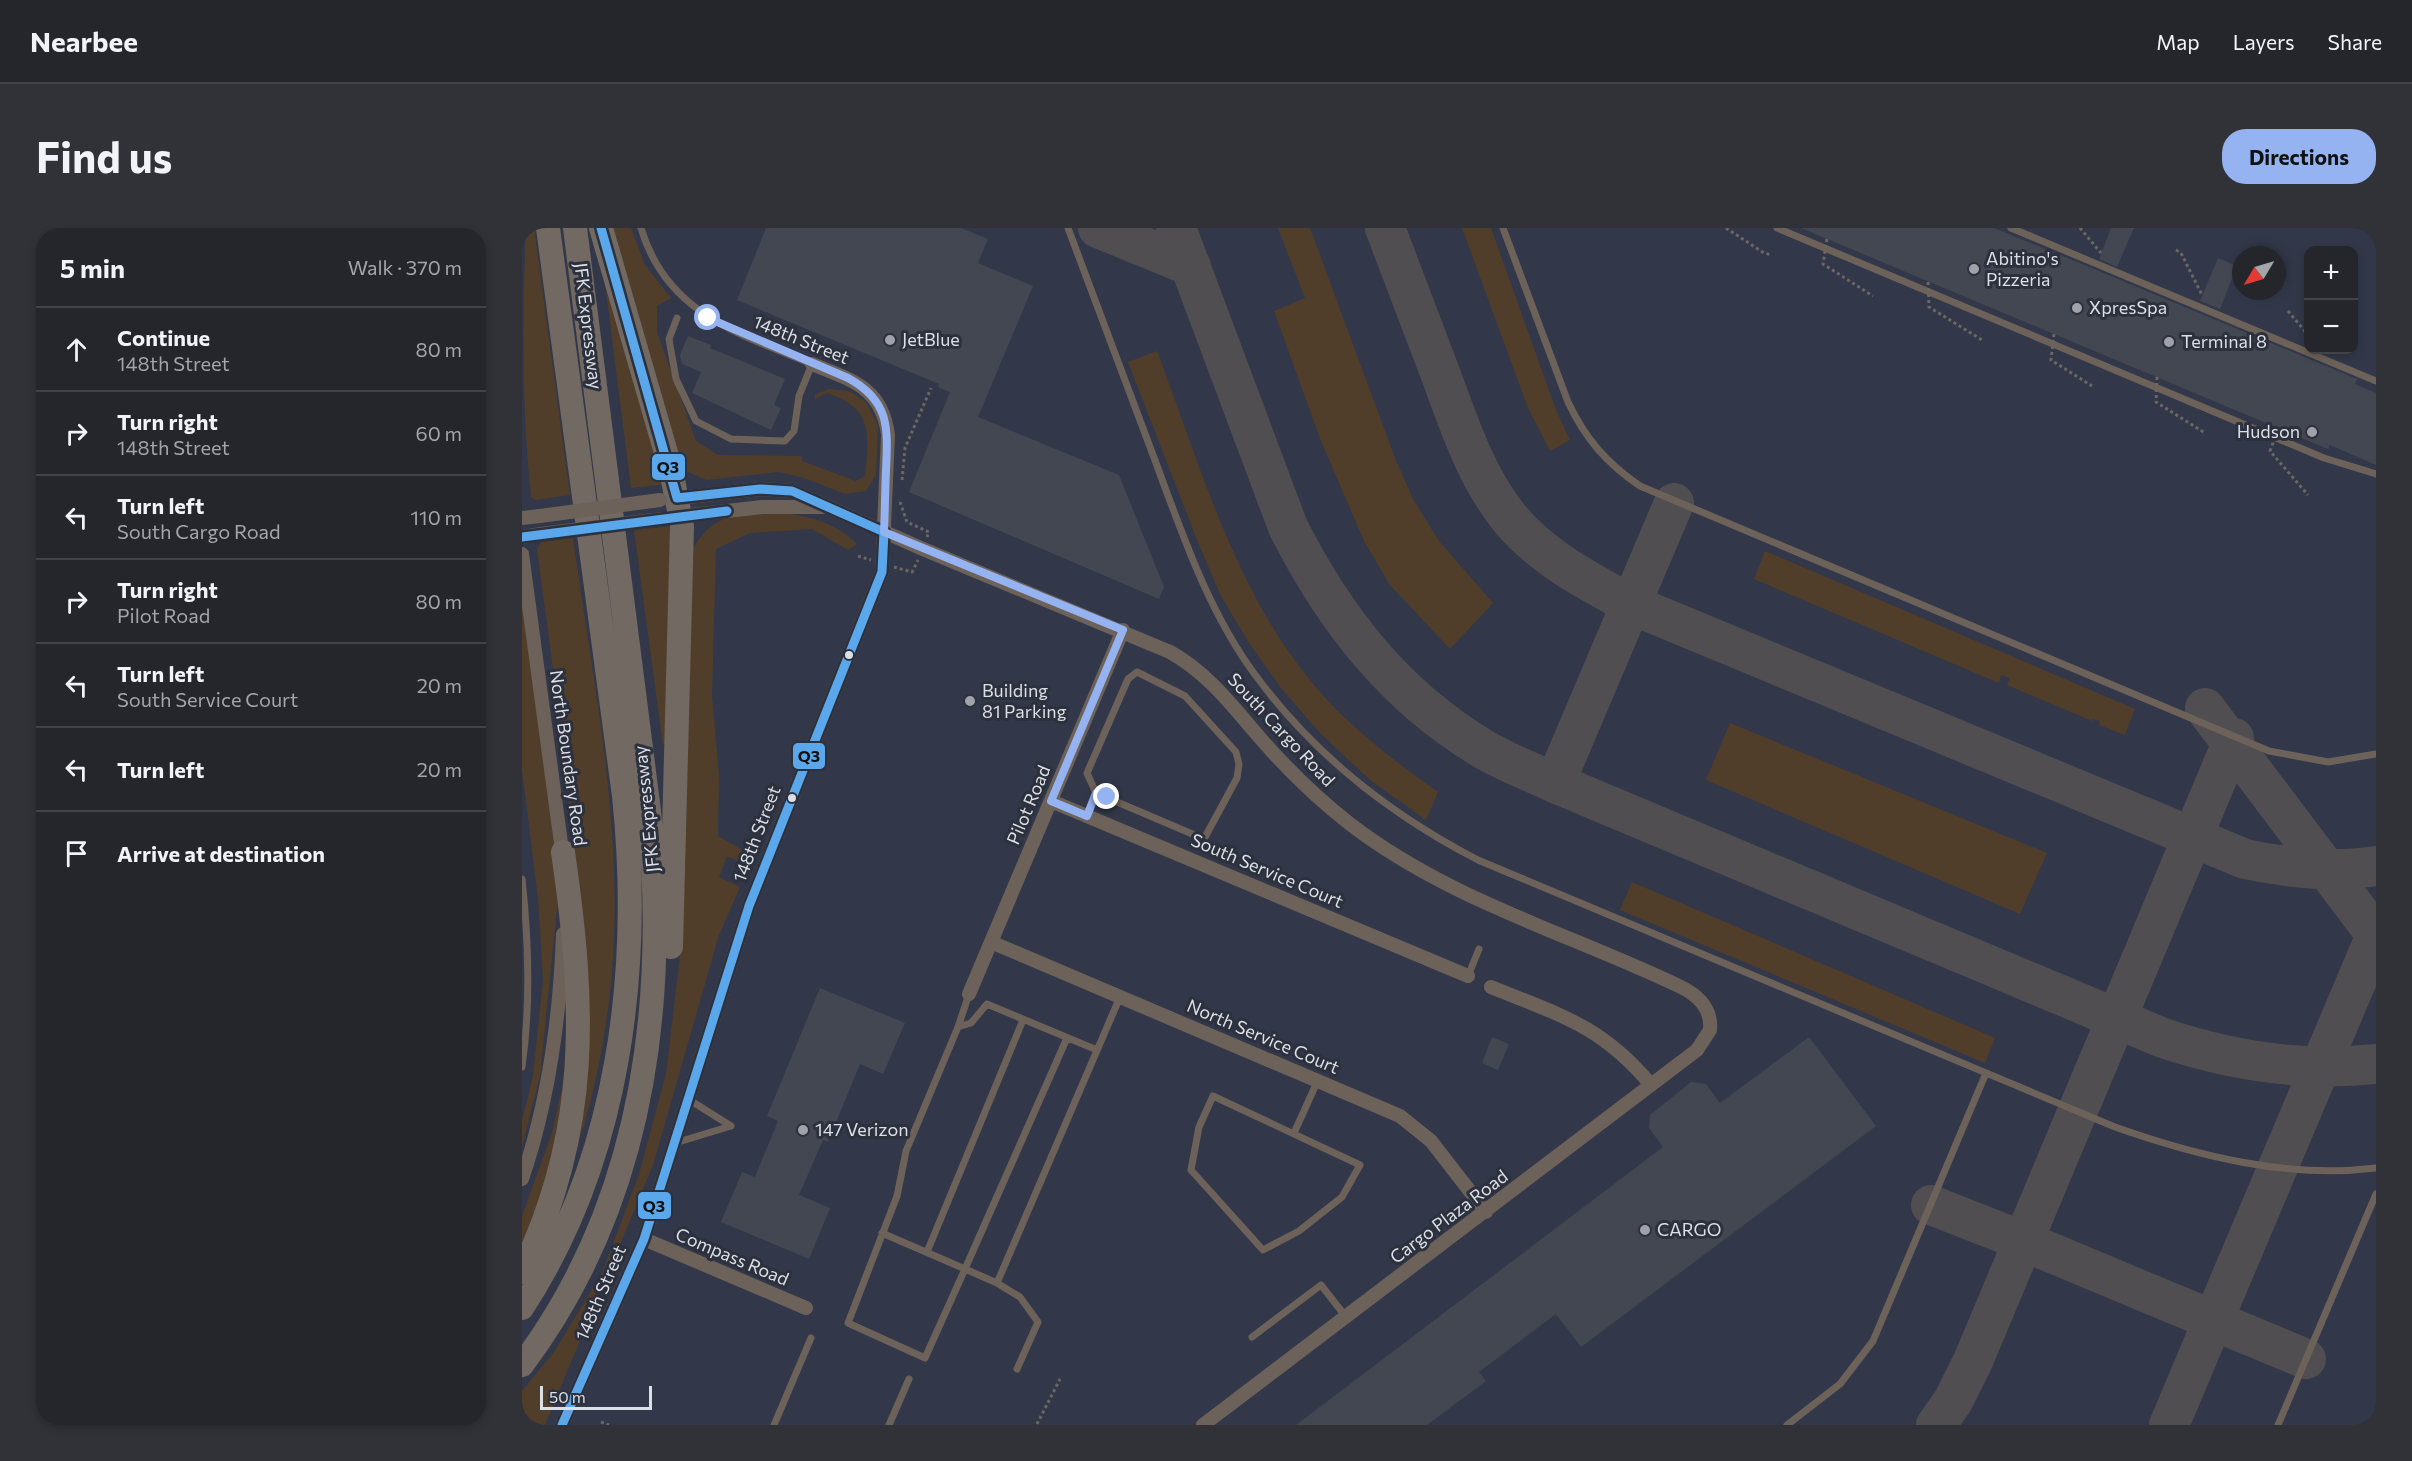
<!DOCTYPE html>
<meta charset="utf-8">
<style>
:root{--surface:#24262b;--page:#303237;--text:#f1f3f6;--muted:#a3a5a9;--line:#414347;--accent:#95b2f1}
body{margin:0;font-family:Commissioner,sans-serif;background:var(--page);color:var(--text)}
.controls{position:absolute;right:18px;top:18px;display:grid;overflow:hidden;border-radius:12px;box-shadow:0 3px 9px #0003}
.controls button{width:54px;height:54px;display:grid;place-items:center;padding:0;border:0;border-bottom:2px solid var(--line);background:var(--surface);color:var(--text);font:30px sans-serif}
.compass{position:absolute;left:1710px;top:18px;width:54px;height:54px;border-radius:50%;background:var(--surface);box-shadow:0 3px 9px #0003;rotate:232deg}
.scale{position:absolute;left:18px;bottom:15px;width:112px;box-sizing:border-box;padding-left:6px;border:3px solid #dbdfe7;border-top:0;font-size:16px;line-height:21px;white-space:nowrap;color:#dbdfe7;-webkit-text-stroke:4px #2c313d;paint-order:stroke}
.stop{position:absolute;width:18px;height:18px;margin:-14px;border:4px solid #95b2f1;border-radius:50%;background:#fff}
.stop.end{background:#95b2f1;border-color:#fff;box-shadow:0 2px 6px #0008}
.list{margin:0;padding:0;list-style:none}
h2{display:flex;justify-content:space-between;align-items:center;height:78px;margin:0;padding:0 24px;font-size:26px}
h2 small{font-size:20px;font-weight:400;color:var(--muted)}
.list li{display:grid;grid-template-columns:39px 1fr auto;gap:18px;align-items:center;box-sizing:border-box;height:84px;padding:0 24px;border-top:2px solid var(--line)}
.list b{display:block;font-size:22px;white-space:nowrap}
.list p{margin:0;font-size:20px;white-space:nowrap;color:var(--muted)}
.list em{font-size:20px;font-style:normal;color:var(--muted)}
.icon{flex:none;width:33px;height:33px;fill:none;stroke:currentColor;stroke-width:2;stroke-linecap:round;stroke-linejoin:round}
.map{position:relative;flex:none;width:1854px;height:1197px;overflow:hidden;border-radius:24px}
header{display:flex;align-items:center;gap:36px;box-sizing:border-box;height:84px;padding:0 30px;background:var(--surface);border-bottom:2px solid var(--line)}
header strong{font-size:28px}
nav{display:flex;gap:33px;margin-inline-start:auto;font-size:21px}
.intro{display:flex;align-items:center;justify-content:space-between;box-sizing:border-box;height:144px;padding:0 36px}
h1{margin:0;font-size:42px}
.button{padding:15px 27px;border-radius:24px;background:var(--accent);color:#111;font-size:21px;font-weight:700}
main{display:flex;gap:36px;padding:0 36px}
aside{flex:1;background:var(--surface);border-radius:24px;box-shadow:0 3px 9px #0003}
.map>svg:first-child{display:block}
.built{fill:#323849;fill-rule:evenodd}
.green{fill:#503e2b}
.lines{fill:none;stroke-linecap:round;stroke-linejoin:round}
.taxiway{stroke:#504e50;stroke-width:40}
.building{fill:#434752}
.path{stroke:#6c6763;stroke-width:3;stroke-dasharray:3 3;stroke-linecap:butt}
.lane{stroke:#6c6259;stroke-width:7}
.street{stroke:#6c6259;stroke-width:14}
.highway{stroke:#716962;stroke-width:24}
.path-bridge{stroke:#6c6763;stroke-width:3;stroke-dasharray:3 3;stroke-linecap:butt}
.street-bridge{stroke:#6c6259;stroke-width:14}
.bus-1-casing{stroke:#2c313d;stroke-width:14}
.bus-1{stroke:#5aa8eb;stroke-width:9}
.route{stroke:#95b2f1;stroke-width:8}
.poi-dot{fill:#9fa2aa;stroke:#2c313d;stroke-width:2}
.bus-dot{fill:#dbdfe7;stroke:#2c313d;stroke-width:2}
.labels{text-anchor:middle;stroke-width:6;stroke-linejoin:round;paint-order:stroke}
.poi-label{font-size:18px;fill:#dbdfe7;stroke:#2c313d;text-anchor:start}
.street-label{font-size:18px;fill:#dbdfe7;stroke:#2c313d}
.line-badge{stroke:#2c313d;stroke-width:2}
.pale-badge-label{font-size:16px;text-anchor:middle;font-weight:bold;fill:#111}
</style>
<header>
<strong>Nearbee</strong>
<nav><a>Map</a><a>Layers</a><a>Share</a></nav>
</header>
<div class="intro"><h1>Find us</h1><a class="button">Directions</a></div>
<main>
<aside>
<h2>5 min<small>Walk · 370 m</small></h2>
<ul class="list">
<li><svg class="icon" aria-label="ahead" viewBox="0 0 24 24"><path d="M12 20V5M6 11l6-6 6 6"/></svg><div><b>Continue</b><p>148th Street</p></div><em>80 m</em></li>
<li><svg class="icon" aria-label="right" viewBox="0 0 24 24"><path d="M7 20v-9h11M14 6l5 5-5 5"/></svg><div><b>Turn right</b><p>148th Street</p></div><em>60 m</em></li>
<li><svg class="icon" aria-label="left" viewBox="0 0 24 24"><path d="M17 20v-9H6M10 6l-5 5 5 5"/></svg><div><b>Turn left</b><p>South Cargo Road</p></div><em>110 m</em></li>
<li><svg class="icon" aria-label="right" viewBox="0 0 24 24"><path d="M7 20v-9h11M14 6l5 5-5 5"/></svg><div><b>Turn right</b><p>Pilot Road</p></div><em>80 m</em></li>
<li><svg class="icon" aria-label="left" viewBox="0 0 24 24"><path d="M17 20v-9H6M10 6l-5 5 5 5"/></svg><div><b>Turn left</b><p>South Service Court</p></div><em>20 m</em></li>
<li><svg class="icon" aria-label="left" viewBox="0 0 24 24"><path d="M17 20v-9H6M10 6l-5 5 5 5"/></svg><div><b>Turn left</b></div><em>20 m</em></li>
<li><svg class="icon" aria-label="arrive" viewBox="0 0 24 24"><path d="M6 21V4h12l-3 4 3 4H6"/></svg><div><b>Arrive at destination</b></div></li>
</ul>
</aside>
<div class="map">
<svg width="1854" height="1197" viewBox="0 0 1854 1197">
<rect width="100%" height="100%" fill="#303239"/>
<path class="built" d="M0 0H1854V1197H0ZM1786 22H1832V122H1786ZM1719 27H1755V63H1719Z"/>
<path class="green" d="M4 0H12L48 267 13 272 9 269C0 180 0 90 4 0Z
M87 0H109L123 37 149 70 135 78V104L174 213 196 227 280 228V233L334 253 343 248C347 207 352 180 305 165L293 171V167L306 161 327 163 344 174 356 197 354 247 344 263 323 266 282 250 257 244 184 252 164 243 153 229Z
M756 0H788L873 230 891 271 917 313 971 375 928 421 868 357 842 313 799 213 752 83 783 70Z
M940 0H969L1034 182 1048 212 1028 223 1006 180Z
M82 47 145 256 109 260Z
M635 123C683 250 720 390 820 487 850 516 882 540 916 564L904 592 848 552 798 505 759 460 727 415 699 368 677 317 606 134Z
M247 284C280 286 311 292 335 316L326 322 290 301 228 305 194 321 190 467 197 548 196 608 230 627 225 635 205 629 197 649 218 659 197 707 131 937 23 1197H0V1163L32 1124 81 1043 117 946 144 846 158 728 163 644 170 322C192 286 208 289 247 284Z
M149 298 148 515 141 517 112 302Z
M51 310C70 448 100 589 91 730 86 808 69 887 41 960L56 653 40 508 15 321 19 314Z
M1243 323 1613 481 1603 507 1577 497 1578 493 1571 491 1570 493 1485 457 1488 450 1479 447 1477 455 1232 351Z
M0 364 29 586 36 671 18 848 0 919V893L11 848 21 752 16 670 0 541Z
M1208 495 1525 625 1498 686 1184 552Z
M1110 654 1473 810 1463 835 1098 682Z
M45 838V885L0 1027V988L30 905Z"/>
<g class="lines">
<path class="taxiway" d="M576 0 669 38
M654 0 766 299C812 390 873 469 963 522 985 535 1010 544 1033 555L1641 810C1710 833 1781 844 1854 836
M863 0C882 50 901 100 920 150 938 199 955 251 989 292 1021 330 1066 353 1108 376L1723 631C1767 640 1810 645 1854 638
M1683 480 1854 707
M1033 555 1152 275
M1409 977 1501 1013 1784 1131
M1414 1197 1431 1173 1451 1133 1712 510
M1647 1197 1854 707"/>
</g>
<path class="building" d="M244 0H439L466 11 456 35 511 58 456 189 597 247 642 359 637 371 387 264 428 164 416 159 417 156 215 72Z
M1279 0H1472L1572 41 1835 151 1833 156 1854 165V237L1808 217 1806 221Z
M1589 0H1612L1595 39 1577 31Z
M1696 30 1715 38 1698 81 1678 73Z
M166 108 189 117 188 120 263 151 252 177 259 180 249 202 170 165 179 144 160 136 158 127Z
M298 760 383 795 361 846 338 836 306 914 301 912 277 967 308 980 287 1031 199 994 220 944 233 949 256 893 245 888Z
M970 809 987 816 976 842 960 835Z
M1287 809 1354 898 1059 1119 1034 1086 957 1144 964 1153 905 1197H774L1141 919 1127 900 1128 887 1169 854 1184 856 1198 875Z"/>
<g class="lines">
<path class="path" d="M1204 0 1242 25 1250 27
M1558 0 1579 25
M1654 22 1659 25 1680 67
M1766 83 1786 107
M380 252 383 220 409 160
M378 274 385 294 407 304 405 309
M336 328 349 332
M372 339 390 344 396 332
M79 1194 87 1197
M515 1196 538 1151"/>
<path class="lane" d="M119 0C144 85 217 106 290 136L277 168 272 203 263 213 209 211 174 193 154 151 147 111 155 90
M546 0C575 78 605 156 634 235 661 308 687 385 734 448 793 528 869 587 956 632L1593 899C1675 928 1767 951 1854 940
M981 0 1046 174C1063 210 1084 235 1118 258L1747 523 1806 534 1854 526
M1255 0 1802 230 1854 246
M1489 0 1854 153
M565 588 574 565 565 545 606 451 615 444 663 468 714 524 717 536 715 550 682 611 574 565
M0 651C7 715 9 776 0 839
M946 748 957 721
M447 766 436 799 384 923 375 968 326 1095 403 1130 443 1041 475 1055 598 769
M436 799 449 795 465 776 575 822
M691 868 838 937 820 969 777 1003 741 1022 669 942 677 899Z
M166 871 209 898
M772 905 796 852
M153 915 209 898
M360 1005 443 1041 545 810
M405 1024 501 792
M475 1055 498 1069 516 1094 495 1141
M730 1109 799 1057 824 1089
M252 1197 289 1110
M367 1197 387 1151
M1265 1197 1318 1156 1351 1113 1464 845
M1756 1197 1854 966"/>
<path class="street" d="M148 271 238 261 270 263 401 321 648 424C686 445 711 479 739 511 766 542 796 571 828 596 927 672 1046 705 1157 758 1176 767 1190 780 1188 802L1175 822 681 1197
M152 289 240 279H300
M0 290 18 288
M0 309 19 306
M0 326 41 630
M529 573 946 748
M469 714 878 888 909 913 964 984
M969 759C1038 787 1080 798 1129 857
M447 766 601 402
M0 951C27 872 38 790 41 706
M122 1011 284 1080
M40 1197 122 1011 227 678 360 344 366 207C360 159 329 152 290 136"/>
<path class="highway" d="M79 0 149 242 160 298 149 719
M0 1044C69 901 63 777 41 624
M0 1080C98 930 120 742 102 568L26 0
M0 1137C121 976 146 778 127 583L53 0"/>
<path class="path-bridge" d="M1305 11 1301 36 1351 68
M1406 54 1407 79 1460 112
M1532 106 1529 132 1570 158
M1635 149 1634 174 1683 205
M1748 197 1751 215 1748 223 1786 267"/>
<path class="street-bridge" d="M18 288 138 272
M19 306 140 291"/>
<g class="bus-1-casing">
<path id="bus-1" d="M79 0 155 270 238 261 270 263 362 304
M0 309 205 283
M40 1197 122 1011 227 678 360 344 362 304"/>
</g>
<use href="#bus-1" class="bus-1"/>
</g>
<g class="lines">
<path class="route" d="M186 90 326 150C368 173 366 200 364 242 363 263 363 283 362 304L601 402 529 573 565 588 574 565 585 569"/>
</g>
<g class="poi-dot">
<circle cx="1452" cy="41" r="6"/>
<circle cx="1555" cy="80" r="6"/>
<circle cx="368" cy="112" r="6"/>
<circle cx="1647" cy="114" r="6"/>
<circle cx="1790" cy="204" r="6"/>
<circle cx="448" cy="473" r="6"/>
<circle cx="281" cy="902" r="6"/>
<circle cx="1123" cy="1002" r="6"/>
</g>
<g class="bus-dot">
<circle cx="327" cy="427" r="5"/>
<circle cx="270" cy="570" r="5"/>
</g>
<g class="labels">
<g class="poi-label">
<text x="1464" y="37">Abitino's<tspan x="1464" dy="21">Pizzeria</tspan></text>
<text x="1567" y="86">XpresSpa</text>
<text x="380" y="118">JetBlue</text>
<text x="1659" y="120">Terminal 8</text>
<text x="1778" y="210" text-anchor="end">Hudson</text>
<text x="460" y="469">Building<tspan x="460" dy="21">81 Parking</tspan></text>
<text x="293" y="908">147 Verizon</text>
<text x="1135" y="1008">CARGO</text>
</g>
<g class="street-label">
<text transform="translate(66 98) rotate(83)" y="6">JFK Expressway</text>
<text transform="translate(279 112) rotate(22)" y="6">148th Street</text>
<text transform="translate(759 502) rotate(47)" y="6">South Cargo Road</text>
<text transform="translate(46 530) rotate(82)" y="6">North Boundary Road</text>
<text transform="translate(507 577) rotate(-67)" y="6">Pilot Road</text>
<text transform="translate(125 581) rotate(-96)" y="6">JFK Expressway</text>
<text transform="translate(235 606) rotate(-69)" y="6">148th Street</text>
<text transform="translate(745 643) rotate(23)" y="6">South Service Court</text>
<text transform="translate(741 809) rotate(23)" y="6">North Service Court</text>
<text transform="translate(927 989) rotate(-37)" y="6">Cargo Plaza Road</text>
<text transform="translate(210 1029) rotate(23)" y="6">Compass Road</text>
<text transform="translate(79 1065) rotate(-67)" y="6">148th Street</text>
</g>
</g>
<g class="line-badge">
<rect x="129" y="225" width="35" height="28" rx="6" fill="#5aa8eb"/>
<rect x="270" y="514" width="34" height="28" rx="6" fill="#5aa8eb"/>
<rect x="115" y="963" width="35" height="29" rx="6" fill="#5aa8eb"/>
</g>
<g class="pale-badge-label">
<text x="146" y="245">Q3</text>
<text x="287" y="534">Q3</text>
<text x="132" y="984">Q3</text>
</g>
</svg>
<div class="controls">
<button>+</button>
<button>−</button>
</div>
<svg class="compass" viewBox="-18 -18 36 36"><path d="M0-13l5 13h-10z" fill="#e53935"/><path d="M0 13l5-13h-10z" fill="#a3a5a9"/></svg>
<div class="scale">50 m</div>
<div class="stop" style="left:186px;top:90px"></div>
<div class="stop end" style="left:585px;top:569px"></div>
</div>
</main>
